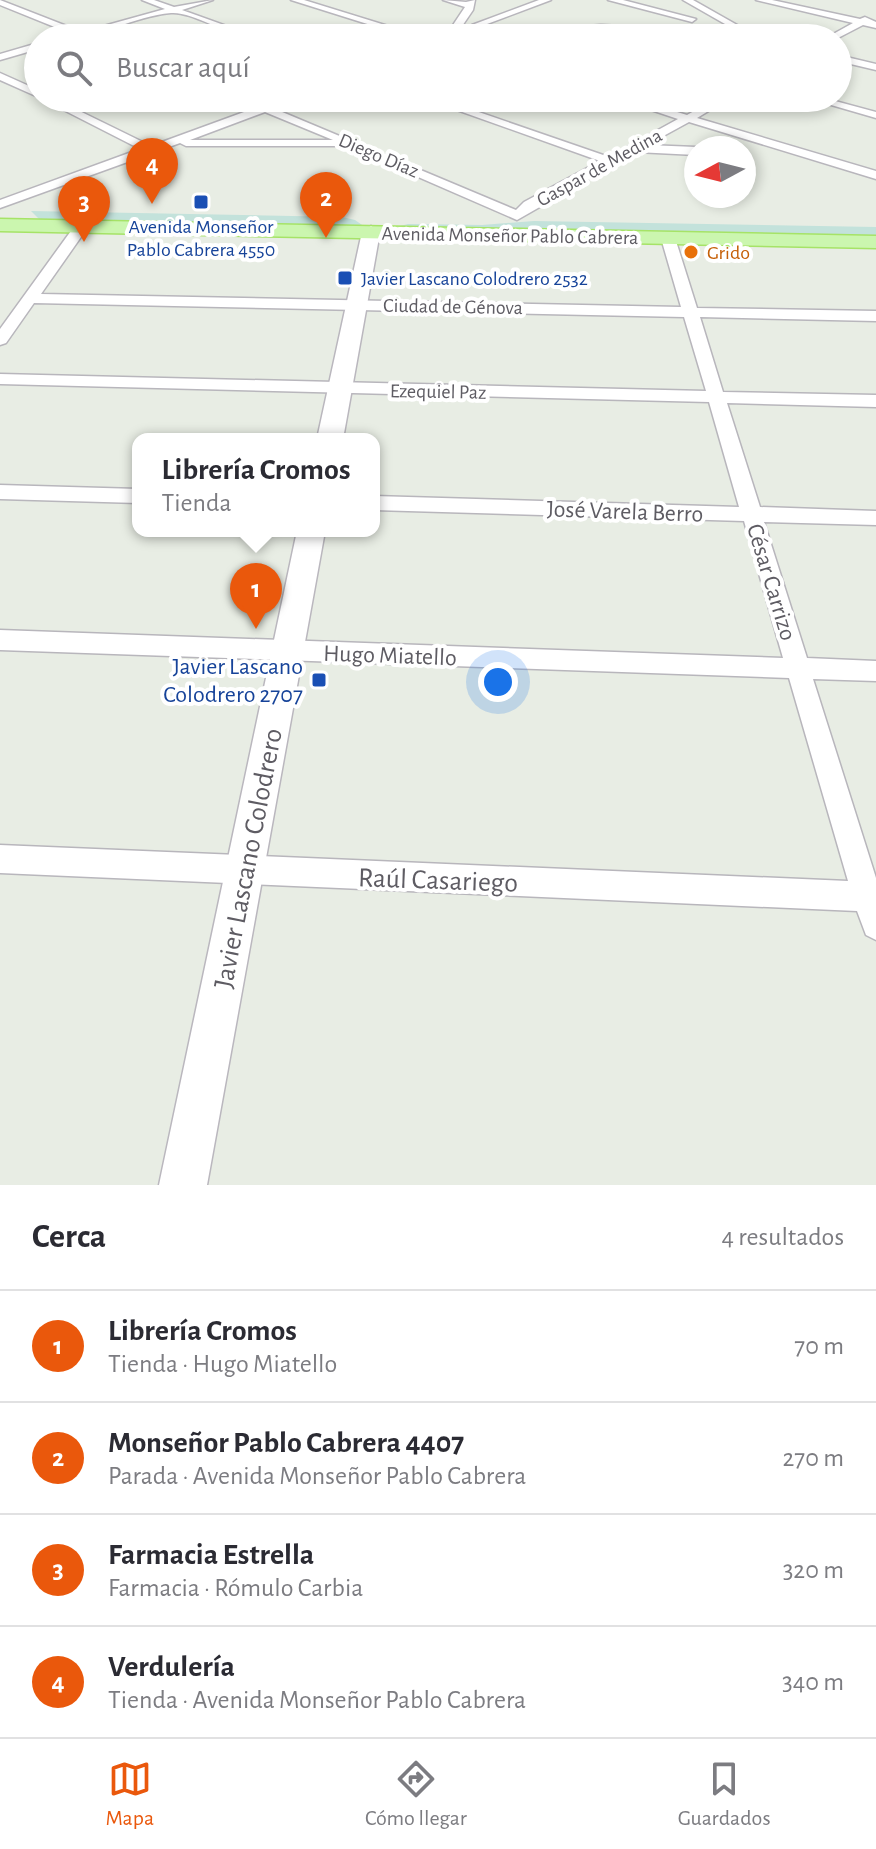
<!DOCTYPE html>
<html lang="es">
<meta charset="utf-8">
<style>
:root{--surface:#fff;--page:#f2f2f3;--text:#2b2b33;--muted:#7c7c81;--line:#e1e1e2;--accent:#ea580c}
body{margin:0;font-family:"Alegreya Sans",sans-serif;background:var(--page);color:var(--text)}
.compass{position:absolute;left:684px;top:136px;width:72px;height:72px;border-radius:50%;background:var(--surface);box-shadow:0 4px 12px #0003;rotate:263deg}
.you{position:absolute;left:498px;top:682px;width:28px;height:28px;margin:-20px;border:6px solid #fff;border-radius:50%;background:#1a73e8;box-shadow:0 0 0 12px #1a73e833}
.badge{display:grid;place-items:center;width:52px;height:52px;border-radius:50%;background:var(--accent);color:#fff;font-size:26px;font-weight:700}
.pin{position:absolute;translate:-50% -66px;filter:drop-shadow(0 2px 4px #0008)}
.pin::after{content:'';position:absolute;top:42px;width:28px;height:24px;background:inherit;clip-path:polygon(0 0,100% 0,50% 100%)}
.popup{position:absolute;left:132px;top:433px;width:248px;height:104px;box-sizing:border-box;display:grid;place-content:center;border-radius:16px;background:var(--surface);filter:drop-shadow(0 2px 6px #0005);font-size:26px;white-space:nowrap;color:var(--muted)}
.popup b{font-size:30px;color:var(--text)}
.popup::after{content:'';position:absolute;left:50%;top:100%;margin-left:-16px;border:16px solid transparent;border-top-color:var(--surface)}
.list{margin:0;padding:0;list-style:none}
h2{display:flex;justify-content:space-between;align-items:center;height:104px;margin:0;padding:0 32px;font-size:34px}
h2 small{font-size:26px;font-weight:400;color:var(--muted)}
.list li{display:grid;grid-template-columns:52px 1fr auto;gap:24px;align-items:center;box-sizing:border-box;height:112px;padding:0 32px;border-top:2px solid var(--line)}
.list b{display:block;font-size:30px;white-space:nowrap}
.list p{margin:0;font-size:26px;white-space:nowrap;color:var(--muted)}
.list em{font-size:26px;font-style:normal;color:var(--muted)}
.icon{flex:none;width:44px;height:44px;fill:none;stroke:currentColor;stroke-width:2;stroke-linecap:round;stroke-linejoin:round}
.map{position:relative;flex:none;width:876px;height:1185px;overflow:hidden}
.search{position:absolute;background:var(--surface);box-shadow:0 4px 12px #0003;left:24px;right:24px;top:24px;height:88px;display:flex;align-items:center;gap:20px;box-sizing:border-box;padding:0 28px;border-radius:44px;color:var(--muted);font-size:30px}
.sheet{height:552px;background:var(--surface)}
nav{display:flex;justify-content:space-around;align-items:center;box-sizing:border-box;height:112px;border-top:2px solid var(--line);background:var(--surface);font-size:22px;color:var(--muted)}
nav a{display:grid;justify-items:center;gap:4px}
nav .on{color:var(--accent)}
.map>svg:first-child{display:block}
.green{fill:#c3e2db}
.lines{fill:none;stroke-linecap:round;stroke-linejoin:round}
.street-casing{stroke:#b8b6bc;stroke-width:3}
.secondary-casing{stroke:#bab7be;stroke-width:3}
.primary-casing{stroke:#a6e367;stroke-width:3}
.street{fill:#fff;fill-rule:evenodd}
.secondary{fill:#fff;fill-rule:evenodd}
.primary{fill:#cbf6af;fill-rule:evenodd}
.transit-dot{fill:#1a4fb4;stroke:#fff;stroke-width:3}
.food-dot{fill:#e8710a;stroke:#fff;stroke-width:3}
.labels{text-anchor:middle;stroke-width:8;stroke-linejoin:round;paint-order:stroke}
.far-street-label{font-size:20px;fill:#5e5c63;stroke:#fff}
.far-transit-label{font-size:20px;fill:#164399;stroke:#fff}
.far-food-label{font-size:20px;fill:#c56008;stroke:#fff;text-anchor:start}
.street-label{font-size:24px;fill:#5e5c63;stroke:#fff}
.transit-label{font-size:24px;fill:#164399;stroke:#fff;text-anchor:end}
.near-street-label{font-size:28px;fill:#5e5c63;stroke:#fff}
</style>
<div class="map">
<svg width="876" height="1185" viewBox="0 0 876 1185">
<rect width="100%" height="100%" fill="#e8ede4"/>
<path class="green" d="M31 211 342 217 355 220 365 227 70 221 39 219Z
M534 221 876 227V238L396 227 408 224 482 225Z"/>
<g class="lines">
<g class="street-casing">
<path id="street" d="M0 0 82 32 165 9 142 0H154L174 7 213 0 182 10 260 38C231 38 192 11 171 13 134 16 100 38 64 38L72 34 0 5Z
M291 0H304L427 38H412Z
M443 0 466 2 475 0 473 10 456 35 601 25 709 30 753 36 740 38 601 30 449 38 447 34 465 7Z
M539 0H551L479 27 472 25Z
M608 0H623L696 19 692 22Z
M683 0H693L746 30 739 32Z
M756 0H772L860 19 865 17 876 22V28L863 25 838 38H826L853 23Z
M38 43V49L0 60V54Z
M838 55 876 64V70L838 61Z
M0 73 38 90V97L0 80Z
M40 98H53L151 146 255 108 235 98H249L265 105 284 98H299L275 109 516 210 524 202 600 161 423 98H438L609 157 678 119 615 98H631L687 115 717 98H730L697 118 876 171V179L689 122 647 145 696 147V155L636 152 517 220 347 146H186L180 143 0 208V200L140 149ZM265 112 333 140H190Z
M807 98H824L876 112V118Z
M81 223 88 227 41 294 681 307 661 238 668 234 675 238 697 308 876 311V321L700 317 723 392 876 395V407L727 403 760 507 876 511V525L764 522 807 658 876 661V681L813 679 876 878V940L866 935 857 911 0 873V845L848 881 789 678 0 650V630L783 658 744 521 374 510V496L739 507 709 402 0 384V374L706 391 684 317 34 303 6 343 0 345V329L76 224Z
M0 485 138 489V503L0 499Z"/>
</g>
<g class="secondary-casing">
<path id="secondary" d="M371 226 380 232 343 439H317L362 232Z
M297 531H325L207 1185H159Z"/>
</g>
<g class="primary-casing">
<path id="primary" d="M0 219 876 236V248L0 231Z"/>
</g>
<use href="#street" class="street"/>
<use href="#secondary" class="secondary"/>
<use href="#primary" class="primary"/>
</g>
<g class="transit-dot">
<rect x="193" y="194" width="16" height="16" rx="4"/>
<rect x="337" y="270" width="16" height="16" rx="4"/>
<rect x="311" y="672" width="16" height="16" rx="4"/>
</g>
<circle class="food-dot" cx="691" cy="252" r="8"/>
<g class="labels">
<g class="far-street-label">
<text transform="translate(379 155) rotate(23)" y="7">Diego Díaz</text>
<text transform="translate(599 167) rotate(-29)" y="7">Gaspar de Medina</text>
<text transform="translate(510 235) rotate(1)" y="7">Avenida Monseñor Pablo Cabrera</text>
<text transform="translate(453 306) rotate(1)" y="7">Ciudad de Génova</text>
<text transform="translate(438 391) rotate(1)" y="7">Ezequiel Paz</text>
</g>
<g class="far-transit-label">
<text x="201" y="233">Avenida Monseñor<tspan x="201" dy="23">Pablo Cabrera 4550</tspan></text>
<text x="361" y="285" text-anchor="start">Javier Lascano Colodrero 2532</text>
</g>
<g class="far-food-label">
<text x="707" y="259">Grido</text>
</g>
<g class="street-label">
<text transform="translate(625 511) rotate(2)" y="8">José Varela Berro</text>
<text transform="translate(772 582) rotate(73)" y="8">César Carrizo</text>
<text transform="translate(390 655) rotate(2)" y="8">Hugo Miatello</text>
</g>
<g class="transit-label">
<text x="303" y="674">Javier Lascano<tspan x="303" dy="28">Colodrero 2707</tspan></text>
</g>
<g class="near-street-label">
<text transform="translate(247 858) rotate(-79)" y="10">Javier Lascano Colodrero</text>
<text transform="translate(438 879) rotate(2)" y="10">Raúl Casariego</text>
</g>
</g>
</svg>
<svg class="compass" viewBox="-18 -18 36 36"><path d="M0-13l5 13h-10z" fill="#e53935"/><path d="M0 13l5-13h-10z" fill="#7c7c81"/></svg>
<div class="you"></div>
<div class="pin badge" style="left:256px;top:629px">1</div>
<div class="popup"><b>Librería Cromos</b>Tienda</div>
<div class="pin badge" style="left:326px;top:238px">2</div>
<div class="pin badge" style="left:84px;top:242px">3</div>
<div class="pin badge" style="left:152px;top:204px">4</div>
<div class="search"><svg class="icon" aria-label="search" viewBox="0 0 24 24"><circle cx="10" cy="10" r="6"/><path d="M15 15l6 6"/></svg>Buscar aquí</div>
</div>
<section class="sheet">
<h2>Cerca<small>4 resultados</small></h2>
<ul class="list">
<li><span class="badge">1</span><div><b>Librería Cromos</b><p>Tienda · Hugo Miatello</p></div><em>70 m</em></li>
<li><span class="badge">2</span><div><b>Monseñor Pablo Cabrera 4407</b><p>Parada · Avenida Monseñor Pablo Cabrera</p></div><em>270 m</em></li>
<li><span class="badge">3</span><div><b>Farmacia Estrella</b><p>Farmacia · Rómulo Carbia</p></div><em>320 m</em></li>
<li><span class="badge">4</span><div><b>Verdulería</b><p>Tienda · Avenida Monseñor Pablo Cabrera</p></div><em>340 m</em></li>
</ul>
</section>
<nav>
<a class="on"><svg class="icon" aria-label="map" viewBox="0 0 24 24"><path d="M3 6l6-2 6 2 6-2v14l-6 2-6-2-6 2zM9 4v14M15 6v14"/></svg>Mapa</a>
<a><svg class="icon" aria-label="directions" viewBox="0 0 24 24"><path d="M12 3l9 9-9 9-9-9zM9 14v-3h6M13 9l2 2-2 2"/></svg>Cómo llegar</a>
<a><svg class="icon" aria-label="saved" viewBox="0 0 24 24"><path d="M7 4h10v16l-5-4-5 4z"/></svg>Guardados</a>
</nav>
